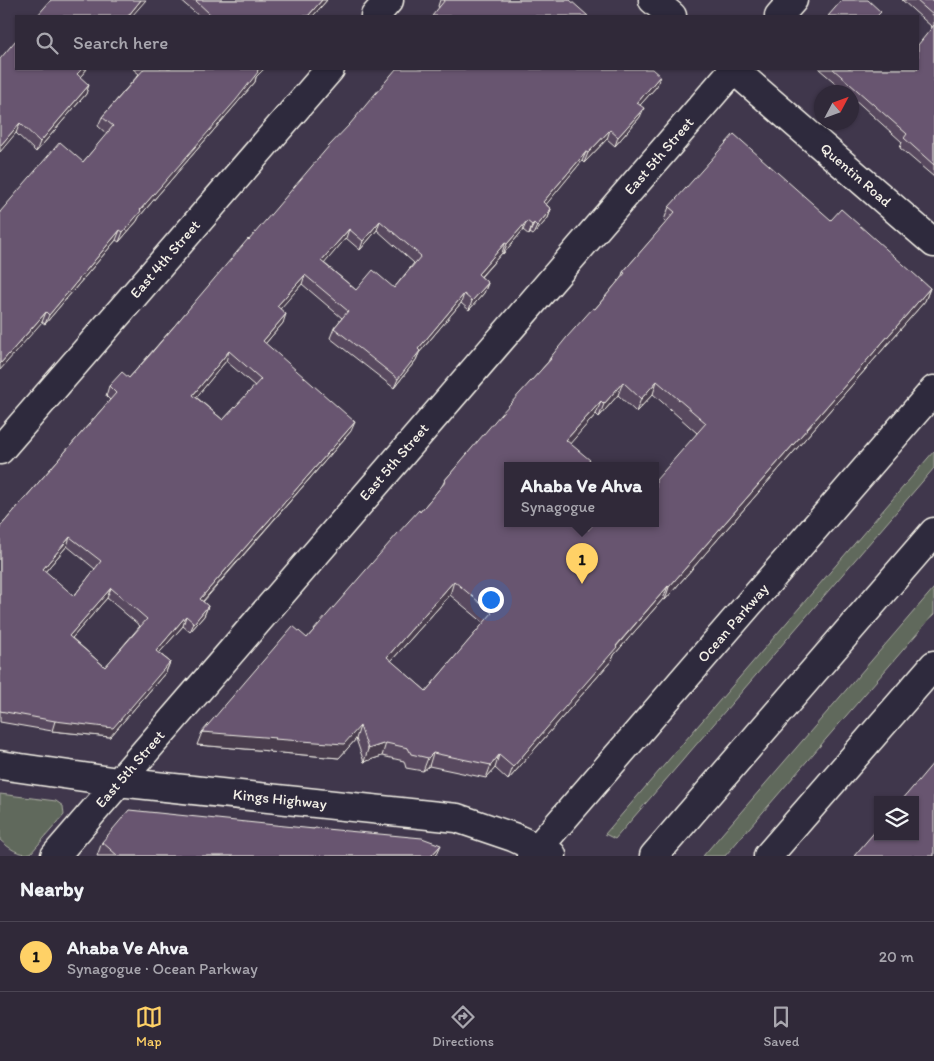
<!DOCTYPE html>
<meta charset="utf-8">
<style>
:root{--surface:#302939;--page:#3c3544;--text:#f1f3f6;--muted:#a8a6ae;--line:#4b4553;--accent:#ffd166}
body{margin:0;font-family:Itim,sans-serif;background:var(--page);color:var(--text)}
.controls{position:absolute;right:15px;bottom:15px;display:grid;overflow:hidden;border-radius:0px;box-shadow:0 1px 4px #0004}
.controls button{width:45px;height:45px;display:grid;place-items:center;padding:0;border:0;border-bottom:1px solid var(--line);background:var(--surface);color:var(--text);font:25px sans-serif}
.compass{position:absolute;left:814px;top:85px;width:45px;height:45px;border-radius:50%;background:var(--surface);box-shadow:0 1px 4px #0004;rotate:49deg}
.you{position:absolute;left:490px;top:599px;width:18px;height:18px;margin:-12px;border:4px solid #fff;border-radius:50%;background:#1a73e8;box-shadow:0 0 0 8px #1a73e833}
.badge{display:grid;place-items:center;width:32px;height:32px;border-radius:50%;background:var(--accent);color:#111;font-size:16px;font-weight:700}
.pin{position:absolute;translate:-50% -41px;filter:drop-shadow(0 1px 2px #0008)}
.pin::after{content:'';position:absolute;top:26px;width:18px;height:15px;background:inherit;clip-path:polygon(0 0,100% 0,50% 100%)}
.popup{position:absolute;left:504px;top:462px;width:155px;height:65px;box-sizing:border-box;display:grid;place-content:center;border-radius:0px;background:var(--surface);filter:drop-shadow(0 1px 4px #0005);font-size:16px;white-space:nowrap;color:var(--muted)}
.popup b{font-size:19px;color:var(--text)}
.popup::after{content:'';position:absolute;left:50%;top:100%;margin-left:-10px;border:10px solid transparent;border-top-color:var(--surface)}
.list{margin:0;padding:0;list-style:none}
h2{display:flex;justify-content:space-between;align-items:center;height:65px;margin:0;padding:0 20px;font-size:21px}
h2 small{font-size:16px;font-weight:400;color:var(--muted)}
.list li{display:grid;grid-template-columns:32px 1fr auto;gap:15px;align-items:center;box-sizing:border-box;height:70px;padding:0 20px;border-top:1px solid var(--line)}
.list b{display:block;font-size:19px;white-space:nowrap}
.list p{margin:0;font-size:16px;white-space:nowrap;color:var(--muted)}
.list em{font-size:16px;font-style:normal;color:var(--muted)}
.icon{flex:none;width:28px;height:28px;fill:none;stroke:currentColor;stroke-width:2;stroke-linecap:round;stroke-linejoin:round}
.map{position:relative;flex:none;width:934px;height:856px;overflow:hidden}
.search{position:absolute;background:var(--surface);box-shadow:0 1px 4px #0004;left:15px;right:15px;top:15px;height:55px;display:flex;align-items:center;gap:12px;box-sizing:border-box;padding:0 18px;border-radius:0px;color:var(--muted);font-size:19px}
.sheet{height:135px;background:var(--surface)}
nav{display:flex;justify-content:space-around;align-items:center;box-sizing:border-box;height:70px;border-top:1px solid var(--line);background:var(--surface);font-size:14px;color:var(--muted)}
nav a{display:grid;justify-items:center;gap:2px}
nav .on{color:var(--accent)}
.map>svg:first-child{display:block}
.green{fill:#61695c;stroke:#aaada2}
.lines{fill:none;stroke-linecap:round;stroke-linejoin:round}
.minor-casing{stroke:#f4f1e8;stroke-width:31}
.major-casing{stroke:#f4f1e8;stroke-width:31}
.minor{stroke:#2f2a3d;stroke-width:28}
.major{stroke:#2f2a3d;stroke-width:28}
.wall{fill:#59495f;stroke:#f4f1e8;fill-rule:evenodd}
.shaded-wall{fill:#483c4e;stroke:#f4f1e8}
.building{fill:#67556f;stroke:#f4f1e8;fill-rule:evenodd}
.labels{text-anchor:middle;stroke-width:4.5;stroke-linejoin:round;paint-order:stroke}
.street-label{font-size:15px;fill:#f4f1e8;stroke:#2f2a3d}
</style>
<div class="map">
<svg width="934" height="856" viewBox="0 0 934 856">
<rect width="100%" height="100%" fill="#40374c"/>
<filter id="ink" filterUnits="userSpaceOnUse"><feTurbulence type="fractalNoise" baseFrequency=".02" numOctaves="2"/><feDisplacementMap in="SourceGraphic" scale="10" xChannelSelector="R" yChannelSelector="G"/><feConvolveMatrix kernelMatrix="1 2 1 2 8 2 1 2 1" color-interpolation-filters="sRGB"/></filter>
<g filter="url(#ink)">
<path class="green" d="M934 451V468L615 839 605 834Z
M934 588V614L725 856H703Z
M0 794 56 801 63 806 64 815 31 853C19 856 9 848 0 840Z"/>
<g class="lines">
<g class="minor-casing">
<path id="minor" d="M653 0 672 16
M375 16 389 0
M779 16 793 0
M733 69 934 243
M0 450 330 69
M0 765 118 782 457 818 513 837 552 855
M55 856 734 69
M531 856 934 390
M768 856 934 665"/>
</g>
<g class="major-casing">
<path id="major" d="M654 856 934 532"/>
</g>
<use href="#minor" class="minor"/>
<use href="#major" class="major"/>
</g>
<path class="wall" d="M180 0H327L313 16H199Z
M440 0H570L439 8 438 6Z
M902 0H934V177L900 148 902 142 852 97V92H846L819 69H918L932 27Z
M16 40 87 69 80 77 86 94 36 152 16 133Z
M133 69H264L256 77 255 82 232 109 139 217 137 221 119 242 116 240 45 324 42 322 83 162 107 134 98 126 102 117 139 74Z
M657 86 640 105V117L615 146 607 139 584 163 582 161 546 204 551 209 548 218 533 235 530 233 529 235 523 230 503 254 502 253 481 277 488 283 484 293 469 310 461 303 419 353 416 360 394 388 330 338 334 328 342 318 302 284 280 308 283 323 265 344 351 431 203 602 208 606 204 616 190 632 183 626 159 653 170 662 166 672 110 737 52 731 0 722V527L110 400 106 396 109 386 129 378 249 240ZM377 230 414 263 394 288 356 290 324 263 346 238 360 250ZM226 361 255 386 223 420 196 397ZM67 546 95 569 74 596 45 572ZM107 598 140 626 105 667 72 638Z
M669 207 831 220 930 288 925 301 665 600 663 599 614 655 612 660 508 780 495 768 486 778 429 766 423 771 406 768 404 761 382 756 364 762 356 739 339 758 270 752V751L197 745 307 638 420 512 442 486 445 480 548 362 550 358 595 309 621 278 623 272 667 222 664 220ZM653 394 697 433 656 523 588 530 508 465 570 443 596 414 599 417 618 395 636 412ZM450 595 484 623 426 691 391 661Z
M314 829 431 856H97L102 842Z"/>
<path class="shaded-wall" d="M141 0H146L132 16H128Z
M322 0H327L313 16H308Z
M82 69H87L74 84 77 74Z
M259 69H264L256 77 255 82 232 109 139 217 137 221 119 242 123 232 140 210Z
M660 76 657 86 634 112 637 103Z
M89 85 86 94 36 152 40 142Z
M644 108 640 117 615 146 618 137Z
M20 123 16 133 0 152V146Z
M610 130 607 139 584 163 588 153Z
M586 152 582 161 540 212 543 202Z
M551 209 548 218 533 235 537 226Z
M380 221 377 230 360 250 363 241Z
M527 221 523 230 503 254 507 244Z
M534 223 530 233 529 235 532 225Z
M349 229 346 238 318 271 321 261Z
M120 230 116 240 45 324 49 315Z
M505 243 502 253 474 284 478 274Z
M305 275 302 284 274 316 277 306Z
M488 283 484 293 469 310 472 301Z
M930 288 925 301 665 600 669 587Z
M464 294 461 303 419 353 416 360 394 388 398 379 418 349Z
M46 312 42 322 0 370V364Z
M286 314 283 323 259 351 263 341Z
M229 351 226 361 190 405 193 395Z
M657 381 653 394 636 412 641 399Z
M623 382 618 395 599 417 604 404Z
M601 401 596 414 562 453 566 440Z
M355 422 351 431 196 609 200 599Z
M70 537 67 546 39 579 43 569Z
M454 581 450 595 383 670 387 657Z
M668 586 663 599 614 655 612 660 508 780 513 767Z
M111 588 107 598 66 645 69 636Z
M208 606 204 616 190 632 194 623Z
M186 616 183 626 153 660 156 651Z
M170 662 166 672 110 737 52 731 55 721Z
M360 726 356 739 339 758 270 752V751L197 745 202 732Z
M386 743 382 756 364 762 368 749Z
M433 753 429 766 423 771 428 758Z
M499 755 495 768 486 778 491 765Z
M441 845 436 856H431Z"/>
<path class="building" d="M51 0H141L128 16H129H37Z
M195 0H322L308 16H208L210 14Z
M445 0H570L588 16H432Z
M842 0H868L881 12 877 16H828Z
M916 0H934V16Z
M934 25V165L904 138 907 134 833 69H918V45Z
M16 40V69H82L77 74 89 85 40 142 20 123 0 146V59Z
M144 69H259L257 71 258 72 236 100 140 210 141 211 123 232 120 230 49 315 46 312 0 364V212L60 142 83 162 113 126 102 117Z
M396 69H652L660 76 637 103 644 108 618 137 610 130 588 153 586 152 543 202 551 209 537 226 534 223 532 225 527 221 507 244 505 243 478 274 488 283 472 301 464 294 418 349 420 351 398 379 334 328 348 311 305 275 277 306 286 314 263 341 355 422 200 599 208 606 194 623 186 616 156 651 170 662 113 728 55 721 0 711V527L116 393 109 386 122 372 129 378 148 357 248 239 249 240 329 146 350 124ZM380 221 421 256 394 288 373 270 356 290 321 261 349 229 363 241ZM229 351 261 379 223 420 193 395ZM70 537 101 561 74 596 43 569ZM111 588 147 619 105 667 69 636Z
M734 134 831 220 841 209 930 288 669 587 668 586 616 646 617 647 513 767 499 755 491 765 433 753 428 758 411 754 408 748 386 743 368 749 360 726 344 744 274 739 276 738 202 732 293 626 307 638 398 533 419 510 420 512 446 481 445 480 500 415 551 359 550 358 567 337 593 308 595 309 625 273 623 272 675 212 669 207ZM657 381 706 423 656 480V523H594L588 530 580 523H508V465H586L590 460 566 440 601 401 604 404 623 382 641 399ZM454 581 492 613 426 691 387 657Z
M934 762V856H854L878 828V837H915V800H902Z
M129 810 314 829 315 828 422 838 441 845 431 856H118L102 842Z"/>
</g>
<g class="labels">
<g class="street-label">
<text transform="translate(659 156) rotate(-49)" y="5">East 5th Street</text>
<text transform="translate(856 175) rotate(41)" y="5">Quentin Road</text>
<text transform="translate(165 259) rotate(-49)" y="5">East 4th Street</text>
<text transform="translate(394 462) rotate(-49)" y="5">East 5th Street</text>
<text transform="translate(733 623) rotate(-49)" y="5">Ocean Parkway</text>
<text transform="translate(130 769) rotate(-49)" y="5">East 5th Street</text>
<text transform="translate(280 799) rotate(6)" y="5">Kings Highway</text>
</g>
</g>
</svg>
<div class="controls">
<button><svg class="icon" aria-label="layers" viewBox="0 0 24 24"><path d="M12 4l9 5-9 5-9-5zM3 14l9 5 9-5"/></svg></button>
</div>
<svg class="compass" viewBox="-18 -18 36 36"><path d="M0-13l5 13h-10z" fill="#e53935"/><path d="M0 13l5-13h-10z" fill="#a8a6ae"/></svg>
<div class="you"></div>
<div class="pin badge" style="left:582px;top:584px">1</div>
<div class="popup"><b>Ahaba Ve Ahva</b>Synagogue</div>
<div class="search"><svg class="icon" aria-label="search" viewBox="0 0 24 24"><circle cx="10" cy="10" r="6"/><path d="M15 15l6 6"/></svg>Search here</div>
</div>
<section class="sheet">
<h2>Nearby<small></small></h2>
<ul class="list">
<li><span class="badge">1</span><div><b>Ahaba Ve Ahva</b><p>Synagogue · Ocean Parkway</p></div><em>20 m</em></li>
</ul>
</section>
<nav>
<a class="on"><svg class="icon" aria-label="map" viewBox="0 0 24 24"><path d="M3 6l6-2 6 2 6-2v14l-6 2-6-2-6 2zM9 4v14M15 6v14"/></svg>Map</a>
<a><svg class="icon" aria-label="directions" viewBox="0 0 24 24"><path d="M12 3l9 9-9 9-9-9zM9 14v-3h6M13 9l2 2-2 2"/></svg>Directions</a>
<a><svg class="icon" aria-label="saved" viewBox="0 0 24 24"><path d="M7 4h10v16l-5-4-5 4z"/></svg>Saved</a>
</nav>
